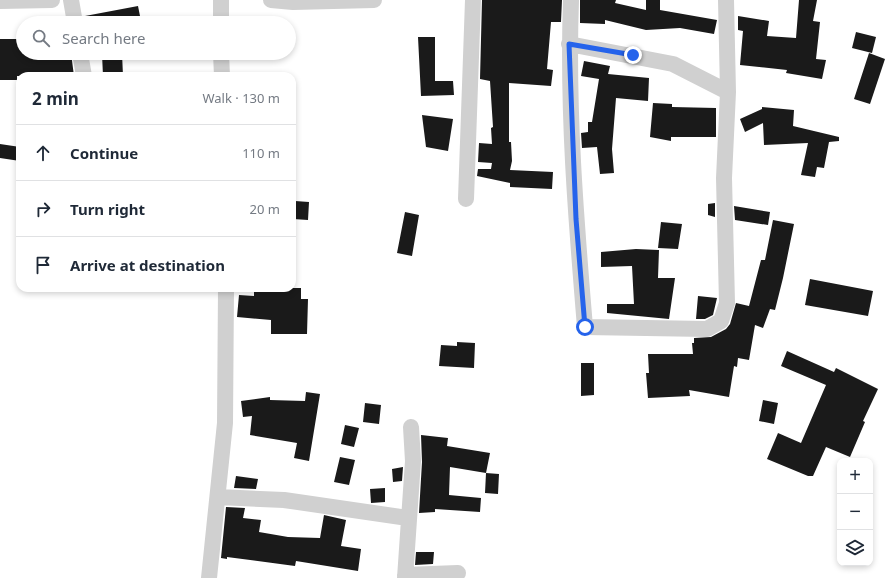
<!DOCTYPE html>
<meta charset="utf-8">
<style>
:root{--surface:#fff;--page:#f6f6f7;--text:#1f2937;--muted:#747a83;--line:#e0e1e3}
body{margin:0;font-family:"Noto Sans",sans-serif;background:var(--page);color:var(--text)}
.controls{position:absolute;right:12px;bottom:12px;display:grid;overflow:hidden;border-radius:8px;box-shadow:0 2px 6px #0003}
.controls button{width:36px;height:36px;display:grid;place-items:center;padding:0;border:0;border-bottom:1px solid var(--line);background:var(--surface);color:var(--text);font:20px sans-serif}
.stop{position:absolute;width:12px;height:12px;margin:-9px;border:3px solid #2563eb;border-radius:50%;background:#fff}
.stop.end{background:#2563eb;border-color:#fff;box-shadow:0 1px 4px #0008}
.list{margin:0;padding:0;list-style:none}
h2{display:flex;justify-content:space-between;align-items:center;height:52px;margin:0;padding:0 16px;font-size:17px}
h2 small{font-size:13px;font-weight:400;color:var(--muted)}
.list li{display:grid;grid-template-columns:26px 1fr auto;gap:12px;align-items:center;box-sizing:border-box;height:56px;padding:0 16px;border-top:1px solid var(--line)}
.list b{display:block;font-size:15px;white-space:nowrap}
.list em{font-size:13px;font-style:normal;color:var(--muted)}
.icon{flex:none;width:22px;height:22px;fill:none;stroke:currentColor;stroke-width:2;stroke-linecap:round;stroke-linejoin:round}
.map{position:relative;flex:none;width:885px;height:578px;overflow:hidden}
.search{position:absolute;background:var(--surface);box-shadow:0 2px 6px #0003;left:16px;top:16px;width:280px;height:44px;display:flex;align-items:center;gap:10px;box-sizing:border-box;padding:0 14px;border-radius:22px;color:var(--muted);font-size:15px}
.panel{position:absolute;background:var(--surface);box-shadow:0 2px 6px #0003;left:16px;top:72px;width:280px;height:220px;border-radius:12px}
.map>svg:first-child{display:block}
.building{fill:#1a1a1a}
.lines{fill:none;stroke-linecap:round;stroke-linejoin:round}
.minor{stroke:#d0d0d0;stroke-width:16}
.route{stroke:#2563eb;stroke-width:5}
</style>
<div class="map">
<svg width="885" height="578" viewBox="0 0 885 578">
<rect width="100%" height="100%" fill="#fff"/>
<path class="building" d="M482 0H562L561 22H551L547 69 553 70 551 86 509 83V142H511L512 161 510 170 553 172 552 189 510 187V183L477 176 478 169H491L492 163 478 162 479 143 492 144 491 128 493 127 490 81 480 79Z
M580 0H616L615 3 646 10V0H660V10L717 20 714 34 680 28 646 30 605 20V24L580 23Z
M799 0H817L813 21 820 22 816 59 826 60 822 79 786 73 787 70 740 65 743 31 738 30V16L769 21 767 36 796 38Z
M138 6 141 21 129 23H86L85 16Z
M856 32 876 37 872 53 852 48Z
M418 37H435V81H453L454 95 421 96Z
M0 39H23V53H71L74 76H17V80H0Z
M122 53 123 76H103L102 54Z
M869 53 885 59 870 104 854 99Z
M584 61 610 66 608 74 649 78 648 101 616 98 612 149 614 173 600 174 597 147 582 148 581 133 588 132V122H592L599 79 581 76Z
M653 103 672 104V107L716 108V137H671V141L650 137Z
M762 107 794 110 793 126 839 137V141L829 142 824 168 817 167 815 177 801 175 808 143 764 145 763 123 745 132 740 119 762 109Z
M422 115 453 119 448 151 426 147Z
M0 144 20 147V161L0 158Z
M295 201 309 202 308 220 293 219Z
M715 203V217L708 215V204Z
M734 206 770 212 768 225 735 220Z
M405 212 419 215 412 256 397 253Z
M773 220 794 224 783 278 775 310 770 309 763 328 755 325 749 360 738 358 737 367 734 366 729 397 689 390 690 396 648 398 646 373H649L648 354H693L692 343H694V338L711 337 726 329 730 324 736 303 749 306 761 260H765Z
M661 222 682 224 678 249 658 248Z
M636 249 659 250 658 278H675L669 319 607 313V304H634L632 266 601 267V252Z
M810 279 873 291 868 316 805 305Z
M254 288H301V299H308L307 334H271V320L237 317 239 295 254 296Z
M698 296 717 298 713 315 705 319H696Z
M457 342 475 343 474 368 439 366 441 345 457 346Z
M787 351 834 372 836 368 878 389 863 421 865 422 850 457 826 447 813 476H808L767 459 778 433 801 443 826 385 781 366Z
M581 363H594V395L581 396Z
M306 392 320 394 309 461 294 458 297 443 250 435 252 416 243 417 241 401 270 397V400L305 401Z
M763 400 778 403 774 424 759 421Z
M365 403 381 405 379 424 363 422Z
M345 425 359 428 354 447 341 444Z
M421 435 448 438 447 446 490 453 486 473 450 467 449 495 481 498 480 512 435 509V512L419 513 422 462Z
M340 457 355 460 349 485 334 482Z
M403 467 402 481 393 482 392 469Z
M486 473 499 474 498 494 485 493Z
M236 476 258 479 256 489 234 488Z
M385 488V502L371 503 370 489Z
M226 507 245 508 243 518 261 520 259 532 288 537 320 538 324 515 346 520 341 546 361 549 358 571 296 561 295 566 227 557V559L221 558Z
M416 552H434L433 564 415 565Z"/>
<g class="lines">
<path class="minor" d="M71 0 75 23
M221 0V23
M271 0 293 2 374 0
M571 0C567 109 576 219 585 327L707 329 721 321 727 303 724 178 728 92 726 0
M0 1 52 0
M569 44 673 64 728 92
M80 53 84 76
M221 53 222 76
M466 199 473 0
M218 497 284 500 408 518
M405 575 458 573
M209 578 225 423 226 288
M405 578 413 461 411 427"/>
</g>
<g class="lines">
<path class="route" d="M585 327 576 219 569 44 633 55"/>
</g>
</svg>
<div class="controls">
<button>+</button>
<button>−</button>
<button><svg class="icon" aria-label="layers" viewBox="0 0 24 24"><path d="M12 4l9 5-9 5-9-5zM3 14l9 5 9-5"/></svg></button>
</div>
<div class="stop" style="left:585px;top:327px"></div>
<div class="stop end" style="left:633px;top:55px"></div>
<div class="search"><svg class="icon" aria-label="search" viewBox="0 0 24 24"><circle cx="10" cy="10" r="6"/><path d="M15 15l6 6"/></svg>Search here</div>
<section class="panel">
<h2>2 min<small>Walk · 130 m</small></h2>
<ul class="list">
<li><svg class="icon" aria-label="ahead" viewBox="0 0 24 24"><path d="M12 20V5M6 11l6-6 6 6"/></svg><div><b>Continue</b></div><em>110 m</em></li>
<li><svg class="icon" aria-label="right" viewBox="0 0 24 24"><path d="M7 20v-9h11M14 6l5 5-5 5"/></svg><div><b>Turn right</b></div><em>20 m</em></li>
<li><svg class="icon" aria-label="arrive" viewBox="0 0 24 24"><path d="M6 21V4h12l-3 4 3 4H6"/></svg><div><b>Arrive at destination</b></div></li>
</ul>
</section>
</div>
